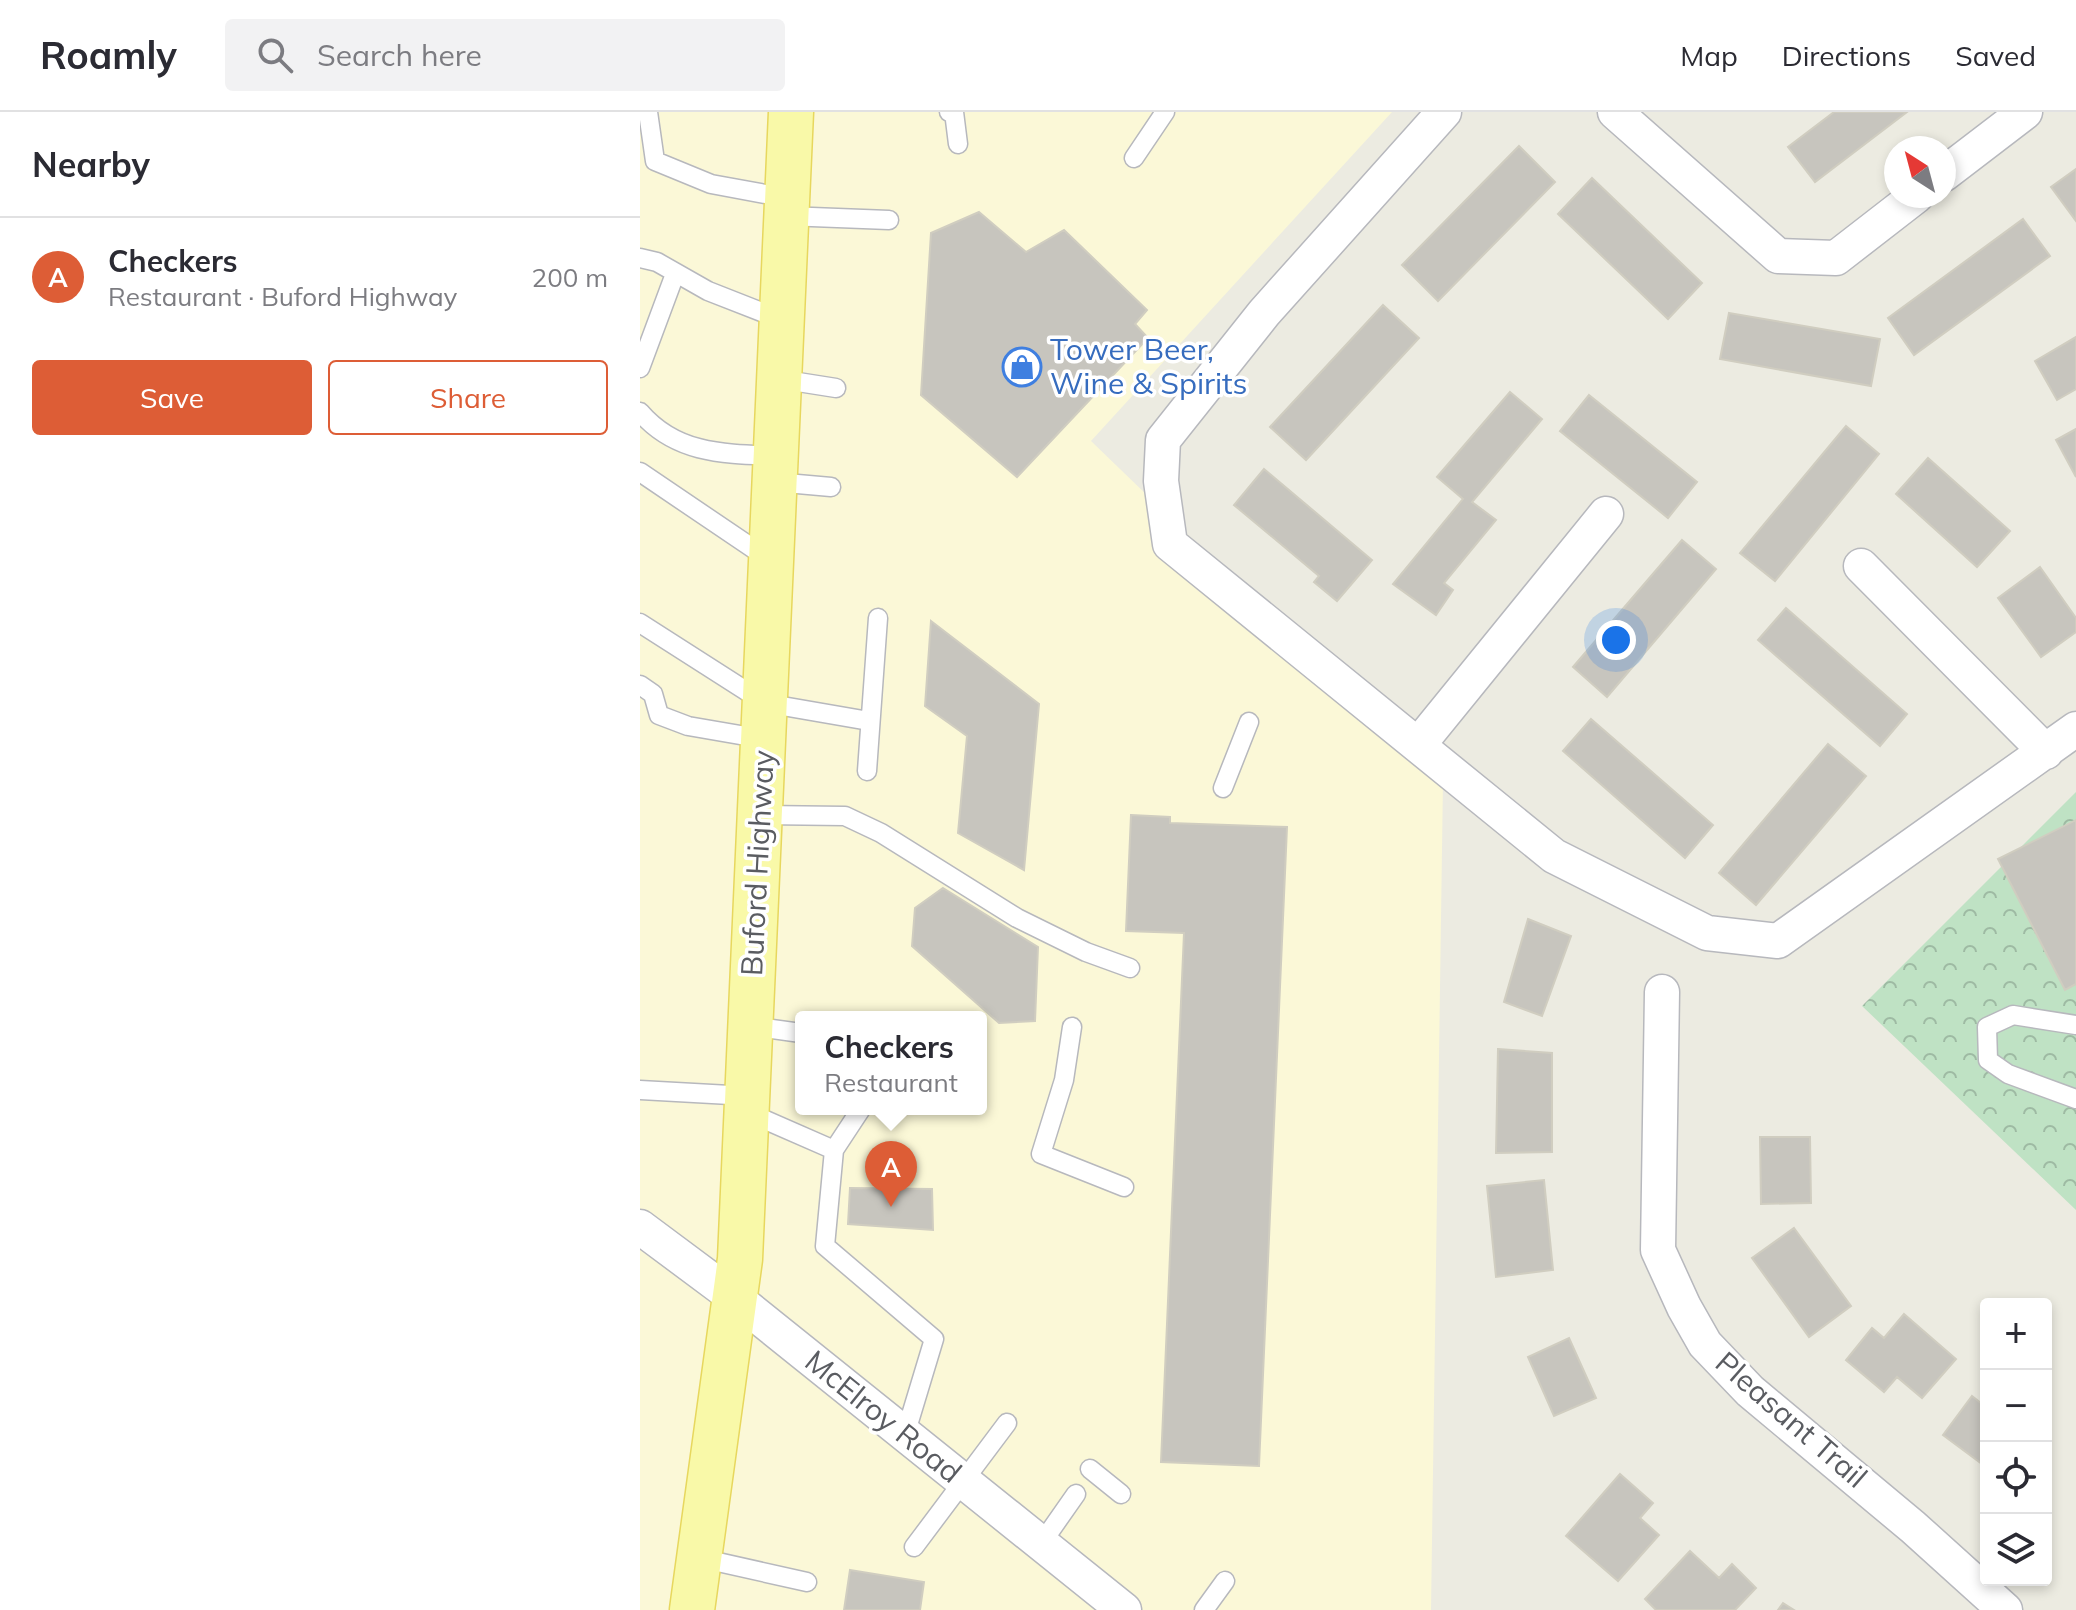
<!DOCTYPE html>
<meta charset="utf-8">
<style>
:root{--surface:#fff;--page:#f2f2f3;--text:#2b2b33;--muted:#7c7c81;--line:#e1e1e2;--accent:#dd5d36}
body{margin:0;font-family:Mulish,sans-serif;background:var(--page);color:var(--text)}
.controls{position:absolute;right:24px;bottom:24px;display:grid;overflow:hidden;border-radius:8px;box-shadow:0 4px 12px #0003}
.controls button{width:72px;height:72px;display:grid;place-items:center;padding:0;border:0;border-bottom:2px solid var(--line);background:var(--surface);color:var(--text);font:40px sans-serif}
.compass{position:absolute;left:1244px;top:24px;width:72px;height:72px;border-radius:50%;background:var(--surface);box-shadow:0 4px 12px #0003;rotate:324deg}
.you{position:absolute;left:976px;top:528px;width:28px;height:28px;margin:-20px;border:6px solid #fff;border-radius:50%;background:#1a73e8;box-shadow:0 0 0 12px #1a73e833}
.badge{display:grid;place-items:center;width:52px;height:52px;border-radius:50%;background:var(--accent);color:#fff;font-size:26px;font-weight:700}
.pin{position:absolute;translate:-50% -66px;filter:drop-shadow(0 2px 4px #0008)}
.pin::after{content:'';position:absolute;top:42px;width:28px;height:24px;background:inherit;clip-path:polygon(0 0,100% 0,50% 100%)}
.popup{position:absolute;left:155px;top:899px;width:192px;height:104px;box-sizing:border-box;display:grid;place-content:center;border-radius:8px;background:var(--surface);filter:drop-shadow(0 2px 6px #0005);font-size:26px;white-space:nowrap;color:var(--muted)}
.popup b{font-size:30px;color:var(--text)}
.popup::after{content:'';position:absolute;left:50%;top:100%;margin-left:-16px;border:16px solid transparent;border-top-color:var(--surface)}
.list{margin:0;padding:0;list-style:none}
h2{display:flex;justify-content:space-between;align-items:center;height:104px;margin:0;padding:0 32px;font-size:34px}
h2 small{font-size:26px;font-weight:400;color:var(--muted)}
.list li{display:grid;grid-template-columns:52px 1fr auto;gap:24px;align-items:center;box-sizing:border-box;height:120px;padding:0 32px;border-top:2px solid var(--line)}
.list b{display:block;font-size:30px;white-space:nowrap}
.list p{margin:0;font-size:26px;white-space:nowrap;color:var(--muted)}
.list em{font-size:26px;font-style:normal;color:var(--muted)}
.actions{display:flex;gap:16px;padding:24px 32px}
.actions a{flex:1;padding:18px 0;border:2px solid var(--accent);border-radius:8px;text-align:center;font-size:28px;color:var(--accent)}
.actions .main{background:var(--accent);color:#fff}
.icon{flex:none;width:44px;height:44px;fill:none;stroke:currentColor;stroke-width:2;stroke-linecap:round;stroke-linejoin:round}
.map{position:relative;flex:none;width:1436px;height:1498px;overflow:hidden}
header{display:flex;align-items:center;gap:48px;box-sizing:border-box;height:112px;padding:0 40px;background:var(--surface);border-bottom:2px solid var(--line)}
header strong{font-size:38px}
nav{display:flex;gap:44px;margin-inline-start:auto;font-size:28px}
.search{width:560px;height:72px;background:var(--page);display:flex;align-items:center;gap:20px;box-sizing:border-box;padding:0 28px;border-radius:8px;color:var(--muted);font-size:30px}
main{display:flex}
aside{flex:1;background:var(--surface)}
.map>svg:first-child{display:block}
.commercial{fill:#fbf8d7;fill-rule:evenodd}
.park{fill:url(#park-crowns)}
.building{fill:#c7c5be;stroke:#d0cdc0;stroke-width:2}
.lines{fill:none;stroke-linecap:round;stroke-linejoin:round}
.service-casing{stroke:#b7b8bd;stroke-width:21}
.minor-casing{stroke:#b7b8bd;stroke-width:37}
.primary-casing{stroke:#e7d75e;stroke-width:47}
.service{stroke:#fff;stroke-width:18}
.minor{stroke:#fff;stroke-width:34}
.primary{stroke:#f9f9a8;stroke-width:44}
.labels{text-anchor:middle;stroke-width:7;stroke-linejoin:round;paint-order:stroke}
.shop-label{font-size:30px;fill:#366cbe;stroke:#fff;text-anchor:start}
.street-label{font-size:30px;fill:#5a5c61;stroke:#fff}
</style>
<header>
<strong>Roamly</strong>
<div class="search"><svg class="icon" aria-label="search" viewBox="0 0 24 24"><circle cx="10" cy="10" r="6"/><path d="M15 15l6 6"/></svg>Search here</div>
<nav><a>Map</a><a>Directions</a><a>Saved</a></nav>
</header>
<main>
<aside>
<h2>Nearby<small></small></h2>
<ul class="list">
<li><span class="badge">A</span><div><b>Checkers</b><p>Restaurant · Buford Highway</p></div><em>200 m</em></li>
</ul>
<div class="actions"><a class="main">Save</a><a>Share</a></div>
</aside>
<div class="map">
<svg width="1436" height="1498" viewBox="0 0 1436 1498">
<defs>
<pattern id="park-crowns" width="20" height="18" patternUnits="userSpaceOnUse" patternTransform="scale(2)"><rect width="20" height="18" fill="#bfe2c4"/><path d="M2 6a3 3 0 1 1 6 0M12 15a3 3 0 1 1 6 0" fill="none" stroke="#9ebaa3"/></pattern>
</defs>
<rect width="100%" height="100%" fill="#ecebe1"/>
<path class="commercial" d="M0 0H752L451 329 803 669 791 1498H0ZM161 905H341V997H161Z"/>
<path class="park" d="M1436 680V1098L1222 894Z"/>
<path class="building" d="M1194 0H1267L1175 70 1148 35Z
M879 34 915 70 798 189 762 153Z
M1436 57V109L1411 75Z
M952 66 1062 171 1028 207 918 102Z
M339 100 386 140 424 118 507 198 495 212 508 226 377 365 281 283 291 121Z
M1383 107 1410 144 1274 243 1248 206Z
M743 193 779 226 666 348 630 315Z
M1089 201 1240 227 1231 274 1080 247Z
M1436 225V277L1417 288 1395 249Z
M870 280 902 307 832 390 856 408 804 471 813 478 796 503 753 472 823 387 797 365Z
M949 283 1057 370 1028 406 920 319Z
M1206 314 1239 342 1135 469 1100 441Z
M1436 317V365L1416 328Z
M1288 346 1370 419 1337 455 1256 382Z
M624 357 732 448 697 489 674 470 679 464 594 393Z
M1042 428 1076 457 967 585 933 555Z
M1400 455 1436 506V520L1401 545 1358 486Z
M1146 496 1267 602 1240 634 1118 528Z
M291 509 399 592 384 758 318 721 327 624 285 594Z
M951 607 1073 713 1045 746 923 639Z
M1188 632 1226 664 1116 793 1079 761Z
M491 703 530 705V711L647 715 619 1354 521 1350 544 821 486 819Z
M1436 708V872L1425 878 1358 747Z
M303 776 398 835 395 909 359 911 272 834 275 796Z
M888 807 931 824 902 904 864 890Z
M858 937 912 941V1040L856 1041Z
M1120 1025H1170L1171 1091 1121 1092Z
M904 1068 913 1158 856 1165 847 1074Z
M210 1076 292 1077 293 1118 208 1112Z
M1154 1116 1211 1194 1169 1225 1112 1146Z
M1264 1202 1316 1247 1282 1286 1257 1265 1244 1280 1206 1248 1232 1216 1244 1226Z
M929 1226 956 1286 914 1304 888 1245Z
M1332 1284 1346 1295V1355L1303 1323Z
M980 1362 1013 1391 1000 1406 1019 1423 978 1469 926 1424Z
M1050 1439 1079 1466 1092 1452 1116 1476 1095 1498H1016L1005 1487Z
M210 1458 284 1470 280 1498H204Z
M1143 1491 1154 1498H1138Z"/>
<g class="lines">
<g class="service-casing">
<path id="service" d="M8 0 15 49 71 72 147 86
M309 0H314L318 32
M494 46 525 0
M146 104 249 108
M0 146 17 150 68 179 142 208
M0 256 35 162
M139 267 196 276
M0 300C36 342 84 342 136 344
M0 360 130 448
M135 370 191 375
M0 511 125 591 229 609
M0 573 13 582 19 603 48 614 123 627
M227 659 238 506
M583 676 609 610
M120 703 205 704 241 721 377 806 446 840 490 856
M1436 913 1373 903 1347 915 1348 948 1368 962 1436 987
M111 914 161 921
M432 915 424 968 401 1042 484 1075
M0 978 108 984
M221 997 194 1038 185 1134 294 1227 265 1323
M107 1000 194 1038
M450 1357 481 1382
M401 1432 436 1382
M274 1435 367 1311
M60 1446 167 1470
M564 1498 585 1469"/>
</g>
<g class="minor-casing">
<path id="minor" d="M804 0 624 201 523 328 521 369 530 432 914 744 1067 821 1138 829 1436 617
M975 0 1138 144 1196 146 1276 84
M1304 62 1385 0
M1221 454 1406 640
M779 632 966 402
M1022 880 1018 1138 1044 1195 1065 1232 1110 1279 1273 1415 1365 1498
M0 1115 94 1185 484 1498"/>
</g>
<g class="primary-casing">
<path id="primary" d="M52 1498 100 1147 151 0"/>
</g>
<use href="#service" class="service"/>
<use href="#minor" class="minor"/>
<use href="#primary" class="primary"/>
</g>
<defs>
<g id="shop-ring" transform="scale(2)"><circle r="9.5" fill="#fff" stroke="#3f7fe0" stroke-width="1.5"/><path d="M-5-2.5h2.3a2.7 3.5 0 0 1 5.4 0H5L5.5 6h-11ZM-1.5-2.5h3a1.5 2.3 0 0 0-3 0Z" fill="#3f7fe0"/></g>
</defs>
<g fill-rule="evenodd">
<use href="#shop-ring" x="382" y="255"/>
</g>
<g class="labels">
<g class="shop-label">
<text x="410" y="248">Tower Beer,<tspan x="410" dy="34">Wine &amp; Spirits</tspan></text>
</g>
<g class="street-label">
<text transform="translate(118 751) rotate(-87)" y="10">Buford Highway</text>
<text transform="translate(243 1305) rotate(39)" y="10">McElroy Road</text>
<text transform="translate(1151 1308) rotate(41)" y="10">Pleasant Trail</text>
</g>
</g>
</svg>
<div class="controls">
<button>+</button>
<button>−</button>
<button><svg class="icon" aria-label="locate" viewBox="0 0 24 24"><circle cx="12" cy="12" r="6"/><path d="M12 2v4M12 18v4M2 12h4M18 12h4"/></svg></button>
<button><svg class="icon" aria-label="layers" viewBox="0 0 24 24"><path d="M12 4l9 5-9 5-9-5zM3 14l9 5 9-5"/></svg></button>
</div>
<svg class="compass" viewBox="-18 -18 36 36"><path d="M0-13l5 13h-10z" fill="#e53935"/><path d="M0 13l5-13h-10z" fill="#7c7c81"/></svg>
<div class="you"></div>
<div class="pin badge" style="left:251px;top:1095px">A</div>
<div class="popup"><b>Checkers</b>Restaurant</div>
</div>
</main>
